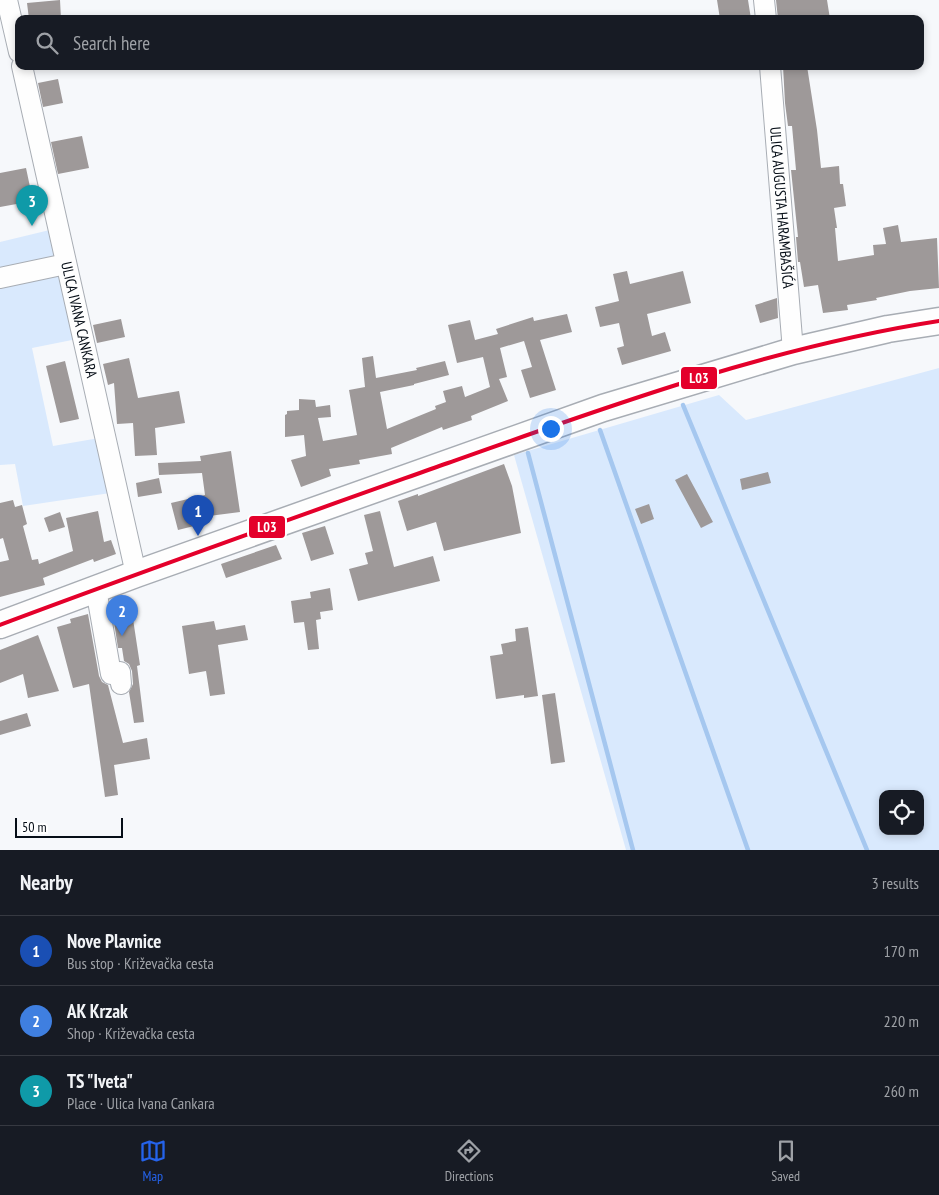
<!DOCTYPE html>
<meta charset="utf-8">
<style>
:root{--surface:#171b24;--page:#242831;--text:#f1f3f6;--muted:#9ea1a6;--line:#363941;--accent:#2563eb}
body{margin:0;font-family:"PT Sans Narrow",sans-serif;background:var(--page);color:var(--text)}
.controls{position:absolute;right:15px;bottom:15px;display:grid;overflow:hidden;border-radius:10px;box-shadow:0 2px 8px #0003}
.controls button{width:45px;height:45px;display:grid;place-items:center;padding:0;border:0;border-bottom:1px solid var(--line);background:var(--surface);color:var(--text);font:25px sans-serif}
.scale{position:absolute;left:15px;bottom:12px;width:108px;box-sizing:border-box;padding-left:5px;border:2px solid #060e17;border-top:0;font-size:14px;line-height:18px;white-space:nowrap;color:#060e17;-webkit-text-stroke:4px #fff;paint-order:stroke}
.you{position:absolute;left:550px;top:428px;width:18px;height:18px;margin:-12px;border:4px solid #fff;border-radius:50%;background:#1a73e8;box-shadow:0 0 0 8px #1a73e833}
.badge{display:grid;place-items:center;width:32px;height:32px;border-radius:50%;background:var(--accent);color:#fff;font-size:16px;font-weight:700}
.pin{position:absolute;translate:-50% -41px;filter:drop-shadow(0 1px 2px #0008)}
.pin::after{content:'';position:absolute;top:26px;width:18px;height:15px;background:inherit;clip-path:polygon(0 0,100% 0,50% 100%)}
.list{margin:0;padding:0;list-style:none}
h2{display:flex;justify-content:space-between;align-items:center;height:65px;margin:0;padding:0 20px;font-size:21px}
h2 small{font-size:16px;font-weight:400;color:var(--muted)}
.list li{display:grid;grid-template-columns:32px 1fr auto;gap:15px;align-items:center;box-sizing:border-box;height:70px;padding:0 20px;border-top:1px solid var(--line)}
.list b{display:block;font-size:19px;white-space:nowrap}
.list p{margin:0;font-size:16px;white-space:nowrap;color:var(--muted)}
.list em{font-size:16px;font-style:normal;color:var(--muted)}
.icon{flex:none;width:28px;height:28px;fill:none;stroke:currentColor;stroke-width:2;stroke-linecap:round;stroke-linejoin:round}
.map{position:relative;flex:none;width:939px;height:850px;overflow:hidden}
.search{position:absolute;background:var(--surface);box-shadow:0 2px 8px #0003;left:15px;right:15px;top:15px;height:55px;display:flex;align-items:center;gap:12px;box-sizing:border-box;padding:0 18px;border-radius:10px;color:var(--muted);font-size:19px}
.sheet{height:275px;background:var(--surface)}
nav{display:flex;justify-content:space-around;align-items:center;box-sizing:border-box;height:70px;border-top:1px solid var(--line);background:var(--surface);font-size:14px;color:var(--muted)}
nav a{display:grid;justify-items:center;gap:2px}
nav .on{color:var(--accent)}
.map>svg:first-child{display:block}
.green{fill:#d9e9fd;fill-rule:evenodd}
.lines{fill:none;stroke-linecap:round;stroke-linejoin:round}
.stream{stroke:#a5c7ef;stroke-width:4.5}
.building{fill:#9e9999}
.minor-casing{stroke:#a8adb4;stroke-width:22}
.major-casing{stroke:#a8adb4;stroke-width:29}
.minor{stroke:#fefefe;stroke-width:20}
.major{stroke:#fefefe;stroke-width:26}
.bus-1-casing{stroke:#fff;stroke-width:8}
.bus-1{stroke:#e4002b;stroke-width:4}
.labels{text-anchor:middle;stroke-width:5;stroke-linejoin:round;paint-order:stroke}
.street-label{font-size:15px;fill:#060e17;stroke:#fff}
.line-badge{stroke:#fff;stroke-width:2}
.badge-label{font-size:14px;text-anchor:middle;font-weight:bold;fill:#fff}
</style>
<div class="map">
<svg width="939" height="850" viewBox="0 0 939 850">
<rect width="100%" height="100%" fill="#f6f8fb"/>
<path class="green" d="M58 228 82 338 32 348 53 446 105 437 117 492 23 506 15 464 0 465V242Z
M939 368V850H626L514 455 719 395 746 420ZM883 794H920V831H883Z"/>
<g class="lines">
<path class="stream" d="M683 405 867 850
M600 430 748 850
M528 453 633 850"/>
</g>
<path class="building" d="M60 0 61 19H29L27 3Z
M717 0H748L751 19H720Z
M776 0H827L830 19H778Z
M783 66H807L817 130 821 168 839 166 840 184H843L846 206 834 208 837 228H835L838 261 874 255 873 245 886 244 883 228 898 225 901 242 937 238 939 288 910 291 876 298 877 300 847 305 848 310 823 313 818 285 804 287 800 262H798L796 237H798L791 170H796L792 126H788L785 103Z
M58 79 63 103 43 107 38 83Z
M82 136 89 168 58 174 51 142Z
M26 168 33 201 0 207V173Z
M627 271 630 284 683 271 691 303 647 314 652 336 665 332 671 351 622 365 617 348 624 346 619 323 600 327 595 307 619 301 613 274Z
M777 298 778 318 760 323 755 305Z
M567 314 572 332 540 340 556 390 530 398 521 370 532 367 524 341 500 348 507 377 499 379 508 401 471 416 472 420 443 430 442 427 391 448 392 454 359 460 360 464 329 469 331 476 301 487 291 460 306 456 304 435 285 437V415L287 414V411L299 410V399L315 400 316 407 330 405 331 417 318 418 323 441 357 435 349 390 365 387 362 358 373 356 376 378 417 370 416 368 445 361 449 375 414 384V385L380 392 387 429 436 409 435 406 446 402 443 391 462 386 465 397 490 387 483 357 457 363 448 325 470 320 475 340 498 334 496 329 533 317 534 321Z
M121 319 125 337 97 343 93 325Z
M129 358 138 398 179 391 185 423 155 428 157 455 135 456 133 423 117 424 114 383 108 385 103 364Z
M65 361 79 419 60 423 46 366Z
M231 451 240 512 209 516 210 522 178 530 171 503 205 495 202 473 159 475 158 463 201 461 200 456Z
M504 464 512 486 521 533 444 551 436 522 407 531 398 501 418 494V496Z
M768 472 771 483 742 490 740 479Z
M687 474 713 522 701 528 675 480Z
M159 478 162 493 138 497 136 483Z
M13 500 15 507 22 505 27 524 23 526 32 560 38 559 39 564 73 551 66 518 98 511 104 542 111 540 116 554 94 562 93 559 43 578 45 585 0 597V562L9 560 3 538 0 539V503Z
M649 504 654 519 641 524 635 509Z
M380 511 394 567 433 556 440 581 358 601 349 569 368 564 365 553 373 551 364 515Z
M60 512 65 527 49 532 44 518Z
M325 526 334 554 311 561 302 533Z
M276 545 282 559 226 578 221 564Z
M330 588 333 610 320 612 321 619 316 620 319 649 308 650 304 622 294 623 291 601 311 598 310 592Z
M88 614 99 676 102 682 108 685 123 743 147 738 150 759 114 765 118 795 105 797 89 684 73 688 57 627 71 623 70 619Z
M133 619 140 665 137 666 144 722 134 723 129 692 133 684 132 671 129 664 124 661 122 648H118L114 622Z
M214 621 216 630 245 625 248 640 218 645 225 694 210 696 206 671 189 674 182 626Z
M528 627 538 696 524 698V695L496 699 490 656 503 654 501 644 516 641 515 629Z
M38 635 59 691 28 698 23 674 0 683V650Z
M555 693 565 762 551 764 542 695Z
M27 713 31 726 0 735V721Z"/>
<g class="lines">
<g class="minor-casing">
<g id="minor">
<path d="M7 0 19 52"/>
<path d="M764 0 766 19"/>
<path id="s1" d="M22 66 136 574"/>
<path id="s2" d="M770 66 793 351"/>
<path d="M0 278 66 264"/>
<path d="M96 589 111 674 120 672 121 684"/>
</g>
</g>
<g class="major-casing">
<path id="major" d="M0 625 136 574 603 408 793 351 888 329 939 321"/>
</g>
<use href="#minor" class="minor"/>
<use href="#major" class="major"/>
<g class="bus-1-casing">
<path id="bus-1" d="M0 625C149 569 299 516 448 463 609 406 771 347 939 321"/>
</g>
<use href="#bus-1" class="bus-1"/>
</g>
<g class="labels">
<g class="street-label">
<text dy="5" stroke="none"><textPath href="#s2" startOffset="142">ULICA AUGUSTA HARAMBAŠIĆA</textPath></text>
<text dy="5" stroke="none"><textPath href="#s1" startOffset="260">ULICA IVANA CANKARA</textPath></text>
</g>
</g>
<g class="line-badge">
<rect x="680" y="366" width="38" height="24" rx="5" fill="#e4002b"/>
<rect x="248" y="515" width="38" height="24" rx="5" fill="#e4002b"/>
</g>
<g class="badge-label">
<text x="699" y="383">L03</text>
<text x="267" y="532">L03</text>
</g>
</svg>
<div class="controls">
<button><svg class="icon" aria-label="locate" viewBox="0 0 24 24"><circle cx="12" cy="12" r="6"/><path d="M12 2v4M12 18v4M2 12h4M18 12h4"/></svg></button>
</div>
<div class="scale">50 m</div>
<div class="you"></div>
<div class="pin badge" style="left:198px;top:536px;background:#1a4fb4">1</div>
<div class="pin badge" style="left:122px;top:636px;background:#3f7fe0">2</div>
<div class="pin badge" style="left:32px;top:226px;background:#0f9aa8">3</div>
<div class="search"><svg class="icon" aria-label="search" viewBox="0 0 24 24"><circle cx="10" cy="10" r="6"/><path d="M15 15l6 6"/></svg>Search here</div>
</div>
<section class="sheet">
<h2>Nearby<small>3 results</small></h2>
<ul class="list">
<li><span class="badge" style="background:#1a4fb4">1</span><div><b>Nove Plavnice</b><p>Bus stop · Križevačka cesta</p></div><em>170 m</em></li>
<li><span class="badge" style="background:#3f7fe0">2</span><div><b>AK Krzak</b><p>Shop · Križevačka cesta</p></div><em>220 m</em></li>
<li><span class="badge" style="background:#0f9aa8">3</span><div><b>TS &quot;Iveta&quot;</b><p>Place · Ulica Ivana Cankara</p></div><em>260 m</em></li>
</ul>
</section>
<nav>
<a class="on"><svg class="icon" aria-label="map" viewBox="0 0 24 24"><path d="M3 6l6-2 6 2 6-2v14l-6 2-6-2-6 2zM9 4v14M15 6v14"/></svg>Map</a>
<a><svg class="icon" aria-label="directions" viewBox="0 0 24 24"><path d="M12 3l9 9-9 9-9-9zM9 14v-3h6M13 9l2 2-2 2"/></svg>Directions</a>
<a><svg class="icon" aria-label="saved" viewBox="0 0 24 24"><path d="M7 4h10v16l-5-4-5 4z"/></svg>Saved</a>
</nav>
